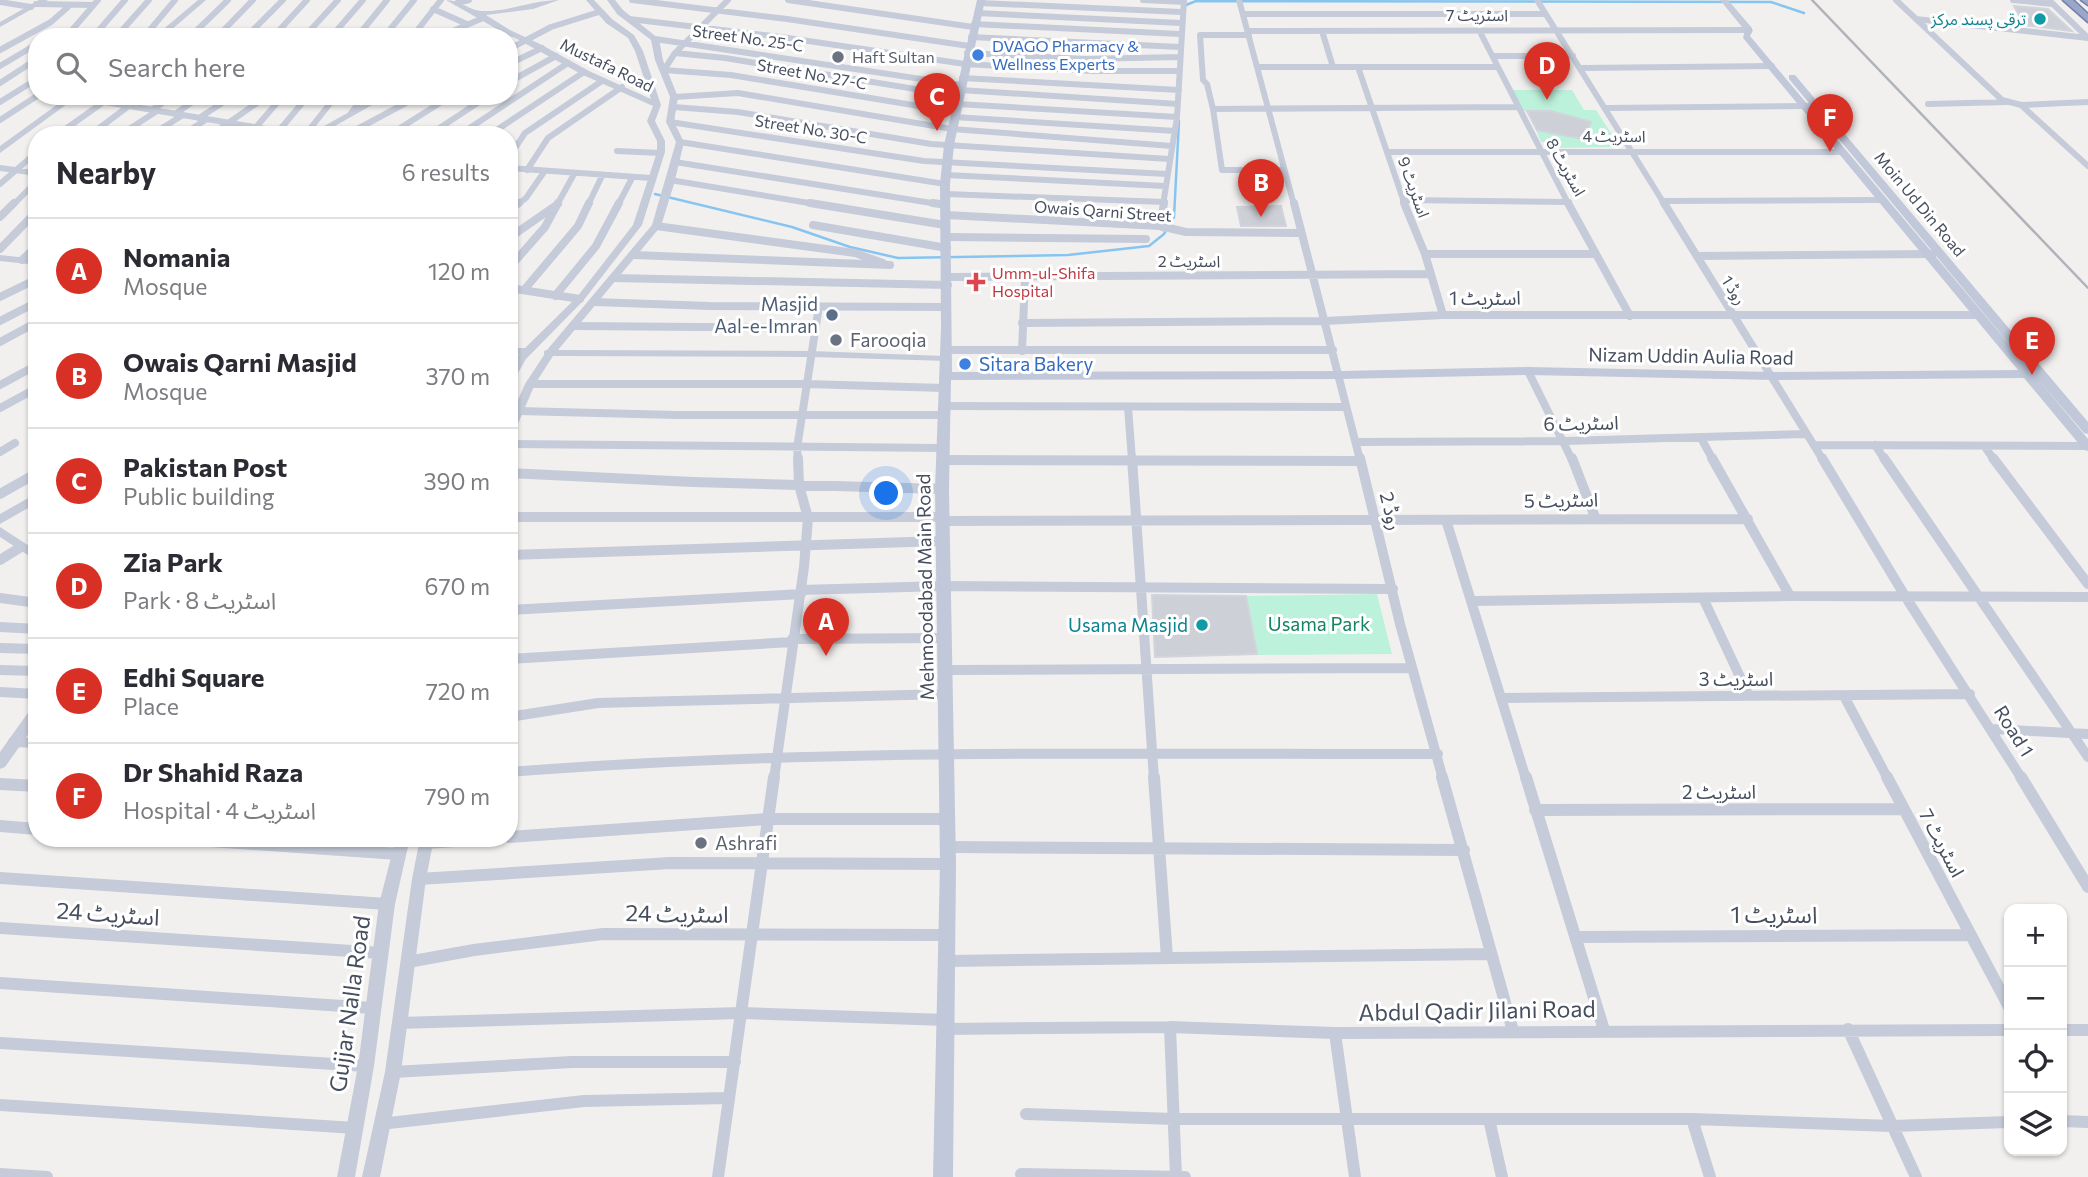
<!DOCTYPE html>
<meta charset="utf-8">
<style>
:root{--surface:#fff;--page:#f2f2f3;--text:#2b2b33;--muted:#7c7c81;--line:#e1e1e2;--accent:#d93025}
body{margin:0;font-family:Commissioner,"Noto Sans Arabic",sans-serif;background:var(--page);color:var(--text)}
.controls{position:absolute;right:21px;bottom:21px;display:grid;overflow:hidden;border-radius:14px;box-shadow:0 2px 5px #0004}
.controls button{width:63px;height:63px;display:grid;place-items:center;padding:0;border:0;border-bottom:2px solid var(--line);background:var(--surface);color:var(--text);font:35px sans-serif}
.you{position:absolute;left:887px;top:494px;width:24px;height:24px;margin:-18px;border:5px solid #fff;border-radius:50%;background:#1a73e8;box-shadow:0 0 0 10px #1a73e833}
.badge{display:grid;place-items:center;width:46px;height:46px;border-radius:50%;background:var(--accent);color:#fff;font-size:23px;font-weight:700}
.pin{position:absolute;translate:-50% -58px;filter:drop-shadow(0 2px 4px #0008)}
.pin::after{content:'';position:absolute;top:37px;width:24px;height:21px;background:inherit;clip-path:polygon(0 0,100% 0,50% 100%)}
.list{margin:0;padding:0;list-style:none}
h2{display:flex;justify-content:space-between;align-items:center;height:91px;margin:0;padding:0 28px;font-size:30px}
h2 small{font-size:23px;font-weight:400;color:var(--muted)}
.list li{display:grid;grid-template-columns:46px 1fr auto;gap:21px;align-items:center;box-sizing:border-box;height:105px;padding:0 28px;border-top:2px solid var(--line)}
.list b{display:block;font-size:26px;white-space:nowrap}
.list p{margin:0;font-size:23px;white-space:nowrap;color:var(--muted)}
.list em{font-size:23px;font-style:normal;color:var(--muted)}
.icon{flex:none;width:38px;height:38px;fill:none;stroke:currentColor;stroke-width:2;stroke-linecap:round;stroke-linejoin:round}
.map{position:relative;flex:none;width:2088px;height:1177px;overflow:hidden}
.search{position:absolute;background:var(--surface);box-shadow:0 2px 5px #0004;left:28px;top:28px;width:490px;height:77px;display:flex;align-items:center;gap:18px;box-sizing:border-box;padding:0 24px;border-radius:28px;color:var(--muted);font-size:26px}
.panel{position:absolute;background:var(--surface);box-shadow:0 2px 5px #0004;left:28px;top:126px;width:490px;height:721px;border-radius:28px}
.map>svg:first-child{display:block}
.green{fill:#bcf1db}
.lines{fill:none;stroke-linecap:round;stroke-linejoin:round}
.stream{stroke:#87c5f0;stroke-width:2.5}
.building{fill:#ced0d7;stroke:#d3d4db;stroke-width:2}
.trunk-casing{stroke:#7081ac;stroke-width:3}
.minor-far3{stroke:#c5cbd8;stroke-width:6}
.minor-far2{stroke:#c5cbd8;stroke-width:8}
.minor-far1{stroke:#c5cbd8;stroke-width:10}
.minor{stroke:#c5cbd8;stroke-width:12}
.tertiary{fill:#c5cbd8;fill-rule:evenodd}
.secondary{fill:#c1c8d9;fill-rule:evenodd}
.trunk{fill:#9aa7c8;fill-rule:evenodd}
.rail{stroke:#b1b3ba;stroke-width:2.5}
.culture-dot{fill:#0f9aa8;stroke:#fff;stroke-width:2.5}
.shop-dot{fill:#3f7fe0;stroke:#fff;stroke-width:2.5}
.worship-dot{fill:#6b7280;stroke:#fff;stroke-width:2.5}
.health-dot{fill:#e0444e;stroke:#fff;stroke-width:2.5}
.service-dot{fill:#5c6f8a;stroke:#fff;stroke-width:2.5}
.labels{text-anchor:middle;stroke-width:6;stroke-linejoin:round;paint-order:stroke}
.far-street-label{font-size:16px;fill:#464e5e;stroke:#fff}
.far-culture-label{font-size:16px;fill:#0d838f;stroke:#fff;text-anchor:end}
.far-shop-label{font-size:16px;fill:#366cbe;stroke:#fff;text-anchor:start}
.far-worship-label{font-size:16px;fill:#5b616d;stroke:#fff;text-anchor:start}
.far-health-label{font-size:16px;fill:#be3a42;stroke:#fff;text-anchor:start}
.street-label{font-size:19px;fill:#464e5e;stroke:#fff}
.service-label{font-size:19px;fill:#4e5e75;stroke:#fff;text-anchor:end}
.worship-label{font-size:19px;fill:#5b616d;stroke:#fff;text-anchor:start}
.shop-label{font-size:19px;fill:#366cbe;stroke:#fff;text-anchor:start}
.park-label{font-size:19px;fill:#138462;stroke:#fff}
.culture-label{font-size:19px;fill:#0d838f;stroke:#fff;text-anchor:end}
.near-street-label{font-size:23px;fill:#464e5e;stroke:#fff}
</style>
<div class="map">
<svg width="2088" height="1177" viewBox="0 0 2088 1177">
<rect width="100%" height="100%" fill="#f2f0ef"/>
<path class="green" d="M1512 90H1572L1584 110H1596L1620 147 1552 148 1549 142H1541L1536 130 1584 139 1591 122 1552 113 1551 110 1523 111Z
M1377 594 1392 654 1257 655 1246 596Z"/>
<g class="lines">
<path class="stream" d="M1186 5 1196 1 1771 2 1804 13
M655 194 792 227 850 247 898 258 1068 255 1149 246 1164 234 1174 217 1179 121"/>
</g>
<path class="building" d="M2014 6 2048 9 2072 31 2024 25Z
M1527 111H1551L1591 122 1584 139 1537 130Z
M1281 206 1286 226H1241L1237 207Z
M1152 595 1246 596 1257 654 1155 657Z"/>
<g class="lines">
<g class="trunk-casing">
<path id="trunk" d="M2063 0H2073L2088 14V22Z
M2081 0H2088V5Z"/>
</g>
<path class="minor-far3" d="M632 0 787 19 969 46
M728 0 675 53 664 70 731 75 955 112
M788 0 973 27
M1143 0 1184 2
M1239 0 1294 205
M1537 0 1665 205
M1896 0 2002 100 2021 105 2088 102
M2013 0 2053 4
M2049 0 2088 38
M0 2 31 7
M457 3 469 0
M980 3 1181 12
M36 4 93 5
M433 9 467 24
M977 13 1181 23
M1243 14H1545
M629 19 781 37 965 64 1093 71H1180
M1916 19 2088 38
M974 24 1180 34
M1248 31 1749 30
M1322 31 1333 67
M1480 32 1569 205
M1249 35H1200L1203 80 1207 84 1213 109 1517 107
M49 37 52 35
M66 37 98 0
M93 37 125 0
M116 37 149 0
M144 37 175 0
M190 37 228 0
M217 37 253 0
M246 37 283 0
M273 37 307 0
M304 37 338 0
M331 37 363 0
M357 37 387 0
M384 37 414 0
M412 37 441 0
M439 37 483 18
M971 37 1180 47
M655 39 961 85
M509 49 551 27 599 12
M0 50 51 22 68 7
M675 53 725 58 958 96
M967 53 1085 59 1180 57
M1493 56H1573
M509 64 542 48
M0 66 37 44
M1259 67H1497
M1358 67 1405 205
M1581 68 1772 66
M962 78 1179 90
M509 82 556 56
M0 83 37 59
M960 90 1178 104
M69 96 302 135
M674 97 738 93 952 129 1172 146
M0 102 37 79
M957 104 1177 117
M1928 104 2008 102
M2021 105 2088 166
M674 107 738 112 931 144 1169 159
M1606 108 1812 106
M1213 109 1222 170H1284
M152 110 173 96
M351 113 364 96
M175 114 201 96
M954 117 1175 131
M199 118 233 96
M0 120 37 96
M670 122 924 161 1167 174
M277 133 308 96
M57 135 112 96
M90 135 142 96
M120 135 157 111
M151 135 183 115
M182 135 207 119
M211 135 267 96
M244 135 256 127 283 96
M305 135 336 96
M346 135 419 96
M389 135 451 96
M429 135 488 96
M459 135 568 63
M489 135 584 72
M680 142 945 184
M617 151 661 153
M1387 152H1841
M509 157 525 133 602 81
M675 162 944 205
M0 168 37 173
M509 168 651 178
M527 170 548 138 622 87
M946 175 1165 186
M670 180 821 205
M0 184 37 152
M946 194 1165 202
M1403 200 1569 202
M1662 201 1882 200
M13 205 37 181
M517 205 526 198 544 172
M557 205 574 174
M588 205 602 176
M618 205 632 178
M1163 205 1177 117 1184 0"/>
<path class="minor-far2" d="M810 203 945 225
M933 203 946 205
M1164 203 1160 226 1165 228
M1294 203 1360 460
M1404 203 1425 254 1443 315
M1568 203 1630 316
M1664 203 1823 460
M509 210 519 203
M946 215 1160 226 1186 232 1300 233
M0 217 14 203
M813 225 947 248
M656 226 855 253 883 263
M948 237 1146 239
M509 238 558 204
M0 249 37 211
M1425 254H1595
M634 255 890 265
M1697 256 1933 254
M22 260 37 246
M509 268 545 227 558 203
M948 277 1431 274
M614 278 948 285
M509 288 580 299
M524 290 578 226 589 203
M555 296 596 246 619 203
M0 297 37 279
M594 302 710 306 947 307
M0 321 37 302
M1022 323 1325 321 1443 315H1977
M573 326 815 328
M0 342 37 322
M946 350H1333
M1022 351 1025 278
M1528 371 1572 460
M530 384H806L944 388
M0 385 37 365
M944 406 1346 407
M1128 407 1132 460
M0 408 37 388
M518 411 677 415H943
M1701 438 1713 460
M1356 442 1565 441 1806 434
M509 444 942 448
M1814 445 2087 446
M1875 445 1885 460
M1985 447 1994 460
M0 452 15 443
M798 460 797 448 819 306"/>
<path class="minor-far1" d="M1132 458 1154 779
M1360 458 1400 624 1443 779
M1572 458 1595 517
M1712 458 1790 596
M1822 458 1905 596 2022 779
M1884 458 2088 757
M1993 458 2088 584
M942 460 1360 461
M509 473 693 482 942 489
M0 494 37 473
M509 517H942
M1446 520 1526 779
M942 521 1748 519
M509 555 942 541
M0 560 21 547
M801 590 943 586 1393 589
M0 598 37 603
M1703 598 1749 696
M1473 601 1790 596 2088 597
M509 610 801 594
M0 627 37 629
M792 639 944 638
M0 648 37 649
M509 659 792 642
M0 670 37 671
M945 670 1412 668
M0 692 37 694
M1844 696 1888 779
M1502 698 1970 694
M509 717 598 703 945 694
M1992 729 2088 734
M13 742 37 743
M509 772C818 748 1128 754 1438 754
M774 779 804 567 808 518 799 485 798 458"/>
<path class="minor" d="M1154 777 1167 958
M1442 777 1513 1031
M1526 777 1604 1030
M1887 777 2009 1007
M2021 777 2088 887
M0 784 37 786
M1535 810 1903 809
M0 826 37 829
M509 837 767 819H947
M168 838 398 854
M426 843 497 838
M948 847 1464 850
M0 878 387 904
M419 879 670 863 948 864
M0 928 382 953
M1576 937 1971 935
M947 961 1490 954
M408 962 474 950 603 934 947 935
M0 983 372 1008
M398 1023 741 1013 946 1020
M1170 1027 1176 1177
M945 1029 1170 1027 1335 1033 2009 1030
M1848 1029 1916 1177
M2062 1030H2088
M1335 1033 1355 1177
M0 1043 366 1066
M393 1072 572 1062H735
M0 1105 355 1128
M1026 1114 1174 1119H1692L1892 1126 2009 1122
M1489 1119 1502 1177
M1692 1119 1710 1177
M2062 1121 2088 1122
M380 1124 584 1101 729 1098
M0 1174 47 1177
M1021 1174 1185 1177
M718 1177 774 777"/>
<path class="tertiary" d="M39 0H48L0 27V22Z
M198 0H206L163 37H154Z
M446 0C460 0 470 11 482 11 508 12 533 0 559 0L533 9 486 15 510 30 540 44 589 71 651 99 635 51 628 38 606 23 586 0H594L612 19 634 35 643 51 661 105 655 121 665 141V152L642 225 583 301 526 359 513 382 509 383V370L519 354H509V348H525L577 297 633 225 657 152V141L647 121 653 106 583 75 515 38 507 35 494 37 502 32Z
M607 0H615L623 10 659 39 663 60 678 97 674 122 684 142 674 184 661 226 558 350 811 351 945 356 949 357V361L811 357 553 356 535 384 514 433 509 437V420L525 384 544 355V351L547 350 652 225 676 142 666 122 670 97 655 60 651 40 617 14Z
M1720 0H1728L1752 28V32H1746Z
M69 96H78L0 153V146Z
M378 96H388L319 135H308Z
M0 255 37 259V265L0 261Z
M37 493V503L0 524V514Z
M0 527 37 551V561L0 537Z
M37 705V722L5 767 0 769V752L32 707Z
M396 838H410L395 904 374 1066 355 1177H337L358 1066 379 904Z
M420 838H434L426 879 401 1072 380 1177H362L385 1072 412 879Z"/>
<path class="secondary" d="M977 0H985L954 145 950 184 952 372 1340 371 1528 367 1773 372 2018 370 1743 38 1745 30 1749 27 1753 30 1750 36 2031 370 1789 79V75H1795L2088 422V434L2084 433 2037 378 2088 439V451L2084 450 2024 378 1773 380 1528 375 1340 379 951 380 949 489 956 864 953 1177H933L940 864 935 489 941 328 940 184 944 145Z"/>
<use href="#trunk" class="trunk"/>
<path class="rail" d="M1812 0 2088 288"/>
</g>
<g class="culture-dot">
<circle cx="2040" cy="19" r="7"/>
<circle cx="1202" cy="625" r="7"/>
</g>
<g class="shop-dot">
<circle cx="978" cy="55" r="7"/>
<circle cx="965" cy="364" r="7"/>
</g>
<g class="worship-dot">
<circle cx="838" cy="57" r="7"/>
<circle cx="836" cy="340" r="7"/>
<circle cx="701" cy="843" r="7"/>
</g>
<path class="health-dot" d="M972.5 271.5h7v7h7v7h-7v7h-7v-7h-7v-7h7z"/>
<circle class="service-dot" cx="832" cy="315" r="7"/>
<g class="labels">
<g class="far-street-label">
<text x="1477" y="21">اسٹریٹ 7</text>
<text transform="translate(748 38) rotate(8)" y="6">Street No. 25-C</text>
<text transform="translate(607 65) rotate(26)" y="6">Mustafa Road</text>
<text transform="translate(812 74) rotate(10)" y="6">Street No. 27-C</text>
<text transform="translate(811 129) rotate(9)" y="6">Street No. 30-C</text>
<text x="1614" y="142">اسٹریٹ 4</text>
<text transform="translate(1566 167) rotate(61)" y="6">اسٹریٹ 8</text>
<text transform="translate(1414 187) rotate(70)" y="6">اسٹریٹ 9</text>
<text transform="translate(1920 204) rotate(50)" y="6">Moin Ud Din Road</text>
<text transform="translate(1103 211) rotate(4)" y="6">Owais Qarni Street</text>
<text x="1189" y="267">اسٹریٹ 2</text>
<text transform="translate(1734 290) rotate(58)" y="6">روڈ 1</text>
</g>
<g class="far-culture-label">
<text x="2026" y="25">ترقی پسند مرکز</text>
</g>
<g class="far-shop-label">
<text x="992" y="52">DVAGO Pharmacy &amp;<tspan x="992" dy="18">Wellness Experts</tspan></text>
</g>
<g class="far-worship-label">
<text x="852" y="63">Haft Sultan</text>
</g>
<g class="far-health-label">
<text x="992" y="279">Umm-ul-Shifa<tspan x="992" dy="18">Hospital</tspan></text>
</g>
<g class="street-label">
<text x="1485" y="305">اسٹریٹ 1</text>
<text transform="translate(1691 356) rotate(1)" y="7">Nizam Uddin Aulia Road</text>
<text transform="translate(1581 423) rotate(-1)" y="7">اسٹریٹ 6</text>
<text transform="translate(1561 500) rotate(-1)" y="7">اسٹریٹ 5</text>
<text transform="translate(1391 511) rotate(76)" y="7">روڈ 2</text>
<text transform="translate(925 587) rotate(-91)" y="7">Mehmoodabad Main Road</text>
<text x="1736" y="686">اسٹریٹ 3</text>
<text transform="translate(2014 731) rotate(58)" y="7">Road 1</text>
<text x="1719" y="799">اسٹریٹ 2</text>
<text transform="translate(1942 843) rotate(62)" y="7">اسٹریٹ 7</text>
</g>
<g class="service-label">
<text x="818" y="311">Masjid<tspan x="818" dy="22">Aal-e-Imran</tspan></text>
</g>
<g class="worship-label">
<text x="850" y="347">Farooqia</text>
<text x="715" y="850">Ashrafi</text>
</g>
<g class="shop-label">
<text x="979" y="371">Sitara Bakery</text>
</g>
<g class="park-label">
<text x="1319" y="631">Usama Park</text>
</g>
<g class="culture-label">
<text x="1188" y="632">Usama Masjid</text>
</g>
<g class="near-street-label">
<text transform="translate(108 914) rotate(4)" y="8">اسٹریٹ 24</text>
<text transform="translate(677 914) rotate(1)" y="8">اسٹریٹ 24</text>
<text x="1774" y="923">اسٹریٹ 1</text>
<text transform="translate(350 1004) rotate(-82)" y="8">Gujjar Nalla Road</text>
<text transform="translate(1477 1011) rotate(-1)" y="8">Abdul Qadir Jilani Road</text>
</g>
</g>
</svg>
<div class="controls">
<button>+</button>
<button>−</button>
<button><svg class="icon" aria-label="locate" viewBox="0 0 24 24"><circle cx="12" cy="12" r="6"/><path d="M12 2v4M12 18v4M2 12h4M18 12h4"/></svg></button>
<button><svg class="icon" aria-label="layers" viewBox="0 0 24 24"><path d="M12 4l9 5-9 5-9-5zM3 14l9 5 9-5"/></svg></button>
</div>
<div class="you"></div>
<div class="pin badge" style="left:826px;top:656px">A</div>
<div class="pin badge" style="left:1261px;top:217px">B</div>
<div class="pin badge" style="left:937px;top:131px">C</div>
<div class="pin badge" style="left:1547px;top:100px">D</div>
<div class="pin badge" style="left:2032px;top:375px">E</div>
<div class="pin badge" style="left:1830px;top:152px">F</div>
<div class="search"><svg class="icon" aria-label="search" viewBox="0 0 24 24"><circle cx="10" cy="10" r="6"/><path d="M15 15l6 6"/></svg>Search here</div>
<section class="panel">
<h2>Nearby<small>6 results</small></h2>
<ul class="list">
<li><span class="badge">A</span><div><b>Nomania</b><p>Mosque</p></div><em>120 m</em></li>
<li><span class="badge">B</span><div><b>Owais Qarni Masjid</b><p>Mosque</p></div><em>370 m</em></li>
<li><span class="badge">C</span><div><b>Pakistan Post</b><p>Public building</p></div><em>390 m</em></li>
<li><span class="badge">D</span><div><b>Zia Park</b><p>Park · اسٹریٹ 8</p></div><em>670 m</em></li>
<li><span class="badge">E</span><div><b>Edhi Square</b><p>Place</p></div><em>720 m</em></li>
<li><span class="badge">F</span><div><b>Dr Shahid Raza</b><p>Hospital · اسٹریٹ 4</p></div><em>790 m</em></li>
</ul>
</section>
</div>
